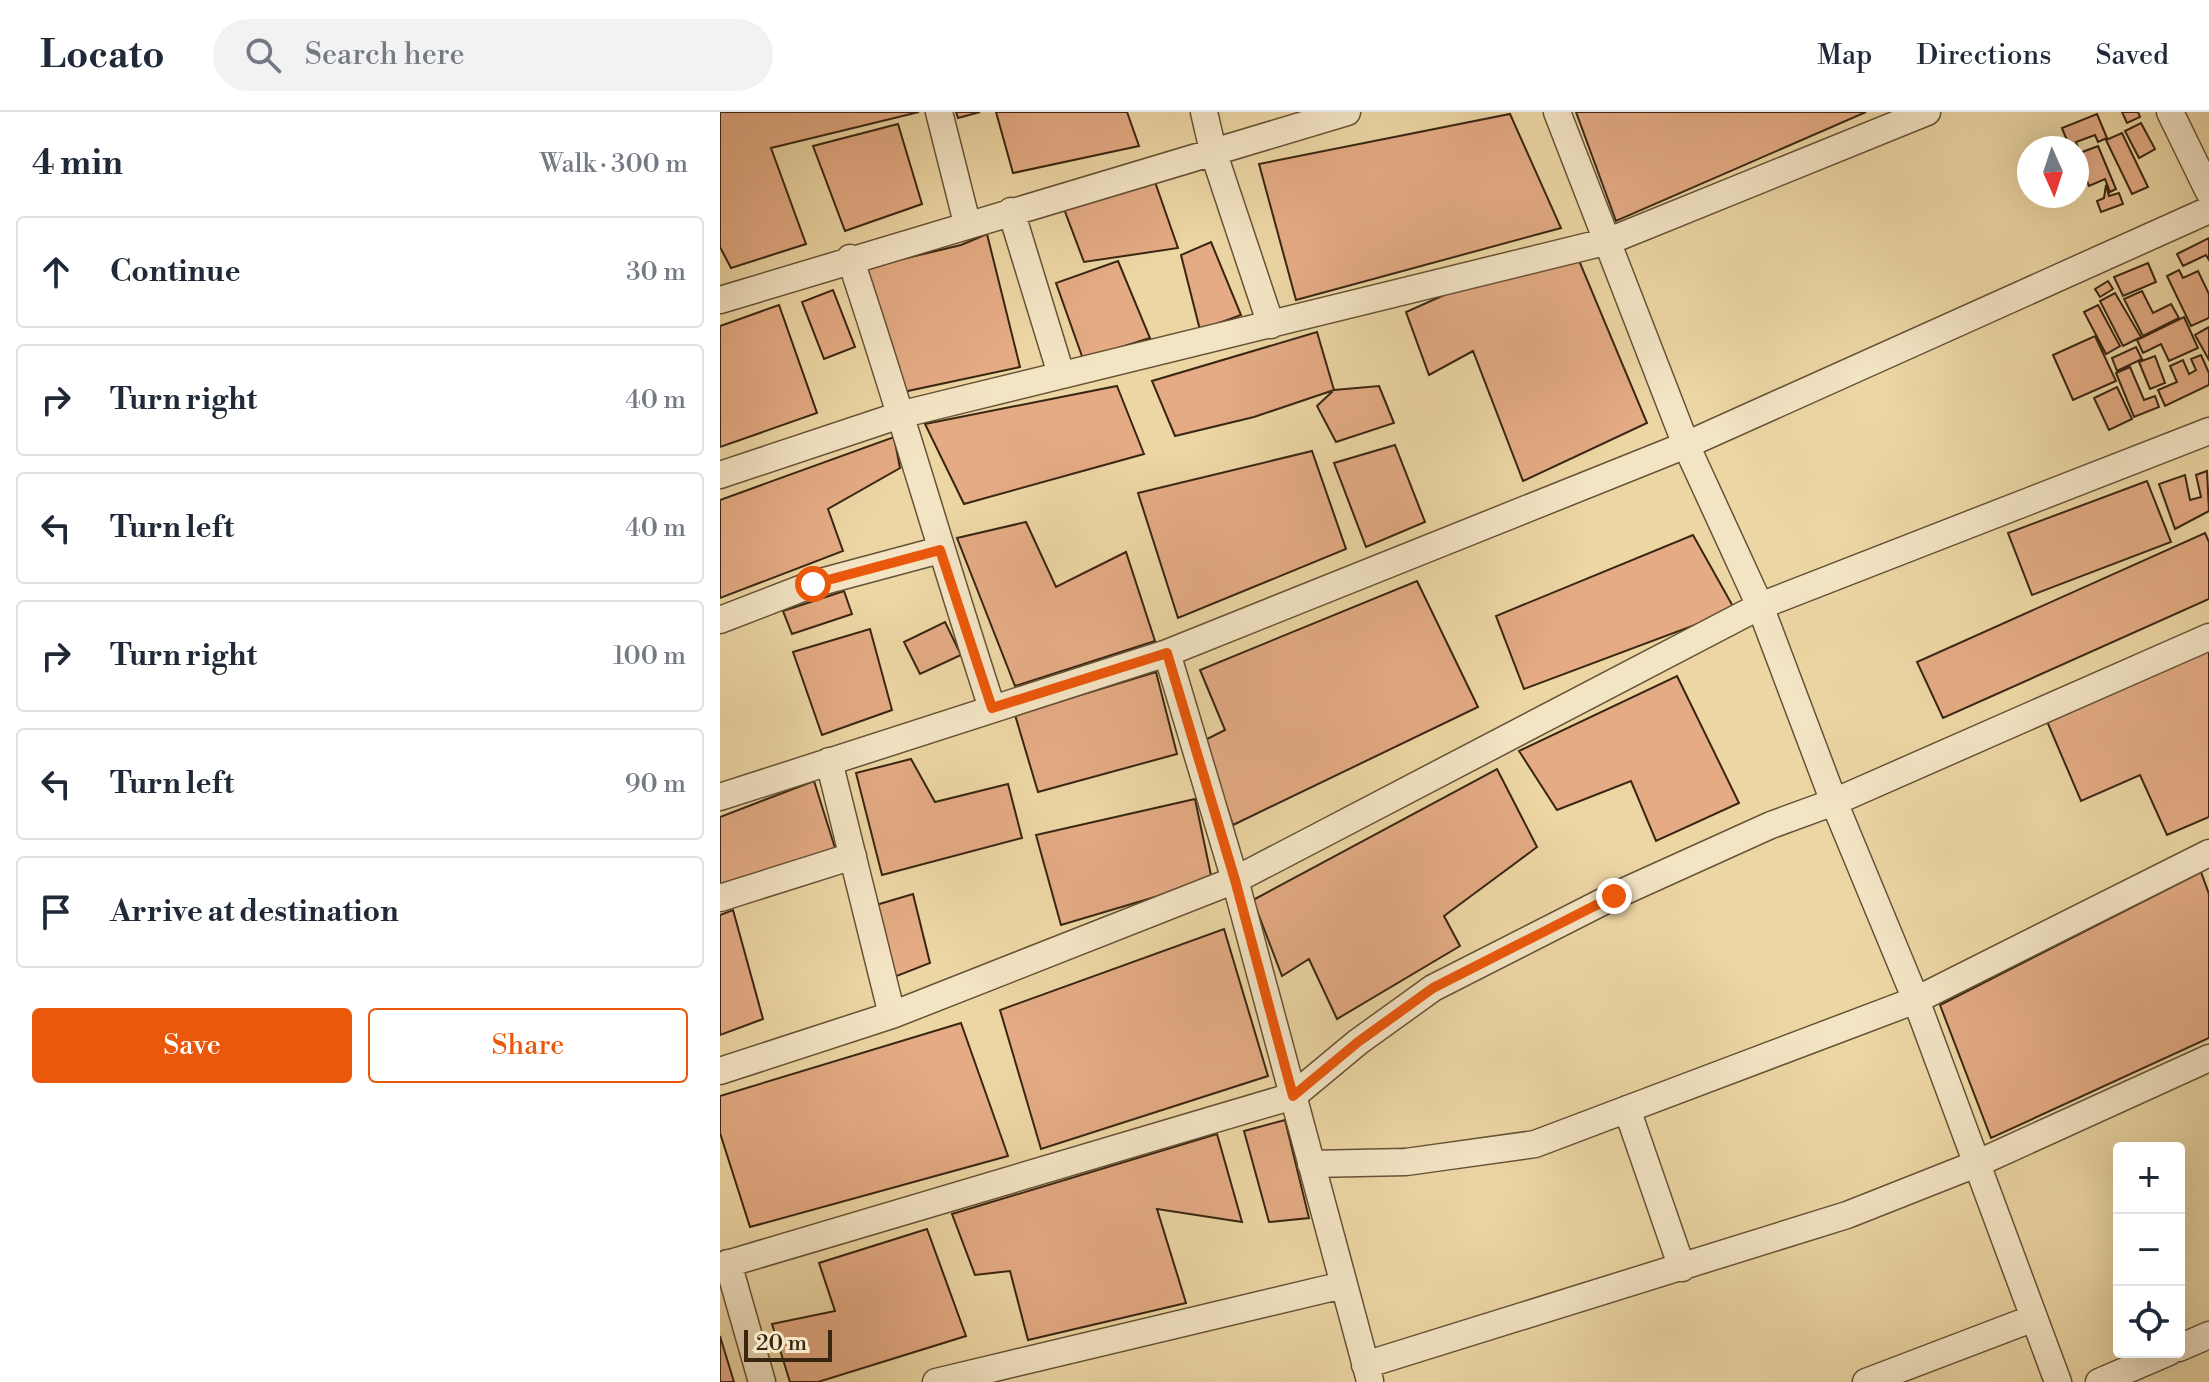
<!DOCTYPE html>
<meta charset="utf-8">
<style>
:root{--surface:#fff;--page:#f2f2f3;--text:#1f2937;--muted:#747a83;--line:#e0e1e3;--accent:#ea580c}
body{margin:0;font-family:"Libre Bodoni",serif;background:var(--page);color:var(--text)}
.controls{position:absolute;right:24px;bottom:24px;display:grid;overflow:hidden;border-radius:8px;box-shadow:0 8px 32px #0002}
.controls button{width:72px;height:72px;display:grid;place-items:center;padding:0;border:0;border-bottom:2px solid var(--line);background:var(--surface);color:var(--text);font:40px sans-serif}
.compass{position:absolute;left:1297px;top:24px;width:72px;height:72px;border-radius:50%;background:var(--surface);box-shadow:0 8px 32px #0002;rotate:177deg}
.scale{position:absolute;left:24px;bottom:20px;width:88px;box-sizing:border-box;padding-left:8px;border:4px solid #392611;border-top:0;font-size:22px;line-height:28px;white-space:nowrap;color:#392611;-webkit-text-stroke:6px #f3e4c4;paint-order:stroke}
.stop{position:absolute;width:24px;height:24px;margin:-18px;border:6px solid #ea580c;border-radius:50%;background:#fff}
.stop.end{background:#ea580c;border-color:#fff;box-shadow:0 2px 8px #0008}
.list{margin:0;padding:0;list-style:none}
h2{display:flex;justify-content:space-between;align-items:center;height:104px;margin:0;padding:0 32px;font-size:34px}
h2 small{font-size:26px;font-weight:400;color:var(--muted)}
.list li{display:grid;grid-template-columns:52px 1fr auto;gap:24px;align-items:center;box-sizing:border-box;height:112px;margin:0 16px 16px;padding:0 16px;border:2px solid var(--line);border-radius:8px}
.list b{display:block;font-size:30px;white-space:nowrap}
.list em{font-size:26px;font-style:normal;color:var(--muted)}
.actions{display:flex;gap:16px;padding:24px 32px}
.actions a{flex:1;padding:18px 0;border:2px solid var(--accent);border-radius:8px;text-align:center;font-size:28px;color:var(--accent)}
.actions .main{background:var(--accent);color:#fff}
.icon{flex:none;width:44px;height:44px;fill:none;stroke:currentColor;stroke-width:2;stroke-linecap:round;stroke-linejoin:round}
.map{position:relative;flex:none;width:1489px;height:1270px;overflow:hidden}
header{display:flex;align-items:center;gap:48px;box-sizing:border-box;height:112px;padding:0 40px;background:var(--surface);border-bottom:2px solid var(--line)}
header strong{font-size:38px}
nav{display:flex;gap:44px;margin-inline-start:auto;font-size:28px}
.search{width:560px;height:72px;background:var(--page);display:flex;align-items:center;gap:20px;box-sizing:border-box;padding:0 28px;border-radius:44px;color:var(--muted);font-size:30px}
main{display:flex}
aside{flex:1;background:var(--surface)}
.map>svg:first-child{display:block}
.building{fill:#e4ab84;stroke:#392611;stroke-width:2}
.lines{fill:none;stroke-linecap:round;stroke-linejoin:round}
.street-casing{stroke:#665236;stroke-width:29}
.street{stroke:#f3e4c4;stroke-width:26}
.route{stroke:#ea580c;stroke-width:10}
</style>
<header>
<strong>Locato</strong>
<div class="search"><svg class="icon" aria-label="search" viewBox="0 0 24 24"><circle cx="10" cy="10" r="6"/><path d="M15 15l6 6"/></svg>Search here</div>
<nav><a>Map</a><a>Directions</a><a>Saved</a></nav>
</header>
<main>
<aside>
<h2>4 min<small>Walk · 300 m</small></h2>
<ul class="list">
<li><svg class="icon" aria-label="ahead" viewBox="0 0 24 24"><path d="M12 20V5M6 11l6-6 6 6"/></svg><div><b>Continue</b></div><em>30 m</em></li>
<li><svg class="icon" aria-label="right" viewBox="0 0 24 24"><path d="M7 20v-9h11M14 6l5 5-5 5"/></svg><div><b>Turn right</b></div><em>40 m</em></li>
<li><svg class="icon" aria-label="left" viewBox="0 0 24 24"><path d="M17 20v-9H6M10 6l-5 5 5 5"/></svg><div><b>Turn left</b></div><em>40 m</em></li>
<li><svg class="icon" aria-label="right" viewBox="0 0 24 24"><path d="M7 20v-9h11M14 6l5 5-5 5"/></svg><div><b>Turn right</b></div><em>100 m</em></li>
<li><svg class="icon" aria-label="left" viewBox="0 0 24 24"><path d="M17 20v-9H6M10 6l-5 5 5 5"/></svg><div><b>Turn left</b></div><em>90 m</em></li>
<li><svg class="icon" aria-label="arrive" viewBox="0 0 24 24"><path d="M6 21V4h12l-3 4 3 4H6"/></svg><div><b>Arrive at destination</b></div></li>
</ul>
<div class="actions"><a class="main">Save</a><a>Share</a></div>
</aside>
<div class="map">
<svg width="1489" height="1270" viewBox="0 0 1489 1270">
<rect width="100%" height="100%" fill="#ecd6a4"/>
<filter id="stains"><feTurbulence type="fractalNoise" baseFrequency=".0025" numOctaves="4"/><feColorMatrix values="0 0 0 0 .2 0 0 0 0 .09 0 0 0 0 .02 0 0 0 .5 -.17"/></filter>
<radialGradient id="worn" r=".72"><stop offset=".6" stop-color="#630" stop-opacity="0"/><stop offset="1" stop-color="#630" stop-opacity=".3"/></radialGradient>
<path class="building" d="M0 0H199L51 36 86 132 11 156 0 135Z
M236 0H260L238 6Z
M276 0H407L419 34 293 61Z
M856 0H1146L896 109Z
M1402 0H1418L1420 5 1407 11Z
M790 2 841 116 576 188 539 52Z
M1377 2 1387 26 1378 30 1375 23 1356 30 1359 38 1350 36 1342 16Z
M1421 11 1435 37 1419 46 1405 19Z
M178 12 202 92 125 119 93 34Z
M1402 21 1428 75 1412 82 1386 28Z
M1378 34 1396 77 1390 80 1385 67 1369 74 1357 46V42Z
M435 70 458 136 364 150 344 97Z
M1386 73 1389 84 1399 81 1403 92 1381 100 1377 89 1384 86Z
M267 122 300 255 183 280 145 156 241 133Z
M1489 126V148L1486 143 1463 154 1457 142Z
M850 127 927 311 803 369 753 239 709 263 686 200Z
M491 130 521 203 480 218 461 143Z
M398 149 430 226 363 247 336 171Z
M1428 151 1436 170 1403 184 1394 165Z
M1459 158 1463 166 1478 159 1489 182V206L1471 214 1447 164Z
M1388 169 1393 177 1380 185 1375 177Z
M113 178 135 235 104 247 82 190Z
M1422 179 1433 201 1451 192 1459 206 1423 224 1404 187Z
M1395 181 1421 225 1403 234 1380 189Z
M59 193 97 301 0 335V214Z
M1378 193 1400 234 1386 242 1364 200Z
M1464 205 1478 236 1449 249 1441 232 1423 241 1417 228Z
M1489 215V248L1475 223Z
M597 220 614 278 534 305 455 324 432 269Z
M1375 224 1396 269 1353 288 1333 243Z
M1416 235 1422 247 1397 259 1392 246Z
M1481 243 1489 261V273L1445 294 1438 278 1457 270 1450 254 1463 248 1469 262 1476 258 1471 247Z
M1435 244 1445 271 1430 277 1419 250Z
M1410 255 1424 288 1435 284 1439 295 1414 305 1396 261Z
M397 274 424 342 244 392 205 312Z
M659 274 674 311 616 330 597 294 614 278Z
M1397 275 1412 307 1389 318 1374 286Z
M174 325 180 356 108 397 123 439 0 486V388Z
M675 333 705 410 646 435 614 351Z
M592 339 626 437 458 506 418 381Z
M1487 359 1489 399 1455 417 1439 372 1465 363 1470 388 1481 385 1476 363Z
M1427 369 1451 430 1312 483 1288 421Z
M306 410 336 475 406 440 435 529 295 574 237 426Z
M1485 421 1489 430V487L1223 606 1197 550Z
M973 423 1015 498 804 577 776 504Z
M697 469 758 595 513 713 483 629 505 618 480 558Z
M124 479 132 502 72 522 63 499Z
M225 510 241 543 200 562 184 530Z
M150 517 172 598 102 623 73 540Z
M1489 528V705L1447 723 1420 663 1361 689 1323 600Z
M436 560 457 642 318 680 295 603Z
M957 564 1019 691 936 729 911 669 837 698 799 639Z
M191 647 215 690 288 672 302 726 162 763 136 661Z
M777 657 817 735 724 804 740 834 617 907 589 847 562 864 533 788Z
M94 669 115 736 0 773V705Z
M475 687 492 768 341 813 316 723Z
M1481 760 1489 782V926L1271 1026 1220 893Z
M193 782 210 851 164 869 146 796Z
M13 798 43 907 0 923V803Z
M504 817 548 964 321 1037 280 898Z
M241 911 288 1044 30 1115 0 1021V984Z
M565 1008 589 1106 549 1110 524 1019Z
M497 1022 522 1110 437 1097 466 1191 308 1228 290 1159 255 1163 232 1102Z
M207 1117 246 1224 98 1270H70L52 1212 115 1199 99 1151Z
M0 1224 14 1270H0Z"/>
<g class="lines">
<g class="street-casing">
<path id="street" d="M219 0 247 111
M484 0 493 39 551 213
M837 0 966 333 1040 494 1114 690 1196 888 1338 1270
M1450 0 1489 80
M291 99 341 262
M130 146C180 295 223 447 272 596
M0 188 627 0
M0 363 183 302 889 129 1207 0
M0 508 93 472 220 438
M447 541 515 768 650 1269
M109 649 172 903
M0 685 447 541 966 333 1489 98
M0 786 133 744
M0 959 172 903 515 768 1040 494 1489 319
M907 997 962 1156
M591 1052 686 1050 815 1032 1196 888 1489 741
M8 1151 42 1270
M0 1154 573 984 638 930 713 876 894 784 1051 713 1114 690 1489 525
M1459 1236 1489 1223
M645 1253 1127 1103 1256 1052 1489 946
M216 1270 623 1173
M1146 1270 1314 1206
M1379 1270 1449 1240"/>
</g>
<use href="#street" class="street"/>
</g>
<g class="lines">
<path class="route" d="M93 472 220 438 272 596 447 541 515 768 573 984 638 930 713 876 894 784"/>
</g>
<rect width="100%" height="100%" filter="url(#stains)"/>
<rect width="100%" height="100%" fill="url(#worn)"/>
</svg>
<div class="controls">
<button>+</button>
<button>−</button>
<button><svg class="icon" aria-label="locate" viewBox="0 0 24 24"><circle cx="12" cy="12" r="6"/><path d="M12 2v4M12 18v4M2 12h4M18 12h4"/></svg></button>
</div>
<svg class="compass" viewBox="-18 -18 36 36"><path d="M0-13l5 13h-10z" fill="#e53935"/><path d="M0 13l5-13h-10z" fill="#747a83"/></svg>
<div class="scale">20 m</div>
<div class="stop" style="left:93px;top:472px"></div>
<div class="stop end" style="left:894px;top:784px"></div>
</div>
</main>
